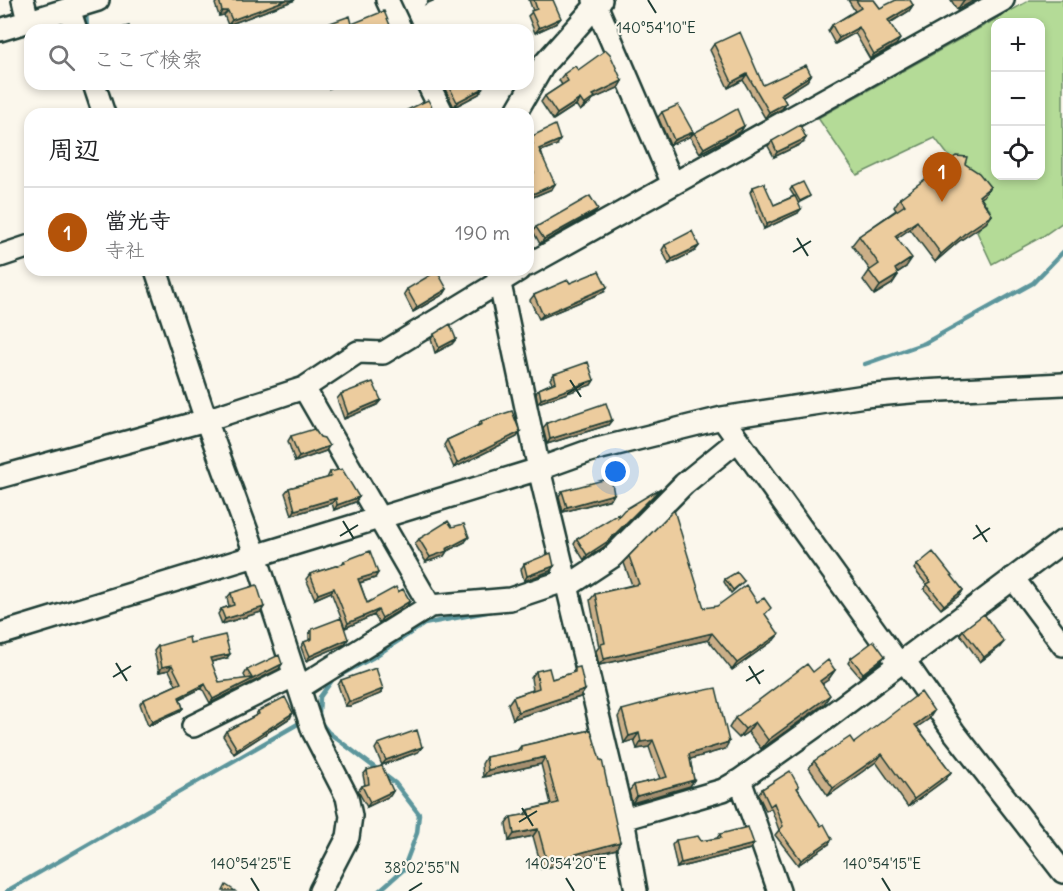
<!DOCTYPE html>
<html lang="ja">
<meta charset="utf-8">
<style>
:root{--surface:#fff;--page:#f2f2f2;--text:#202124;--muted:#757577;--line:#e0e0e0;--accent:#b45309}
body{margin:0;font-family:Delius,"Klee One",sans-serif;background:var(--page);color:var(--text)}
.controls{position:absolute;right:18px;top:18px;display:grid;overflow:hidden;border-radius:12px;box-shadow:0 3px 9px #0003}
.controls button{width:54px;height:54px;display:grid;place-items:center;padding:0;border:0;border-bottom:2px solid var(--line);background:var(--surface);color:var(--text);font:30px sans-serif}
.you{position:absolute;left:616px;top:472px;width:21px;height:21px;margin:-15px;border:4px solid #fff;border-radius:50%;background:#1a73e8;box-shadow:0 0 0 9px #1a73e833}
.badge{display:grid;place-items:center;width:39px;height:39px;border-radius:50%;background:var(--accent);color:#fff;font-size:20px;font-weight:700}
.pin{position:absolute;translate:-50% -50px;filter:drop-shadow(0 2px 3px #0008)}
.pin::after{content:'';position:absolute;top:32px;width:21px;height:18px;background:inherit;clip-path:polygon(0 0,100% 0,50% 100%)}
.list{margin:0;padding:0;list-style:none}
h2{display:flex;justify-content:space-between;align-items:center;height:78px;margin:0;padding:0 24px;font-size:26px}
h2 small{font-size:20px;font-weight:400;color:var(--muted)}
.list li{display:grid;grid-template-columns:39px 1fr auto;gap:18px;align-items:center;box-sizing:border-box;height:90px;padding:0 24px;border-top:2px solid var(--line)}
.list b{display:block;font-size:22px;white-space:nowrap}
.list p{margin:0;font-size:20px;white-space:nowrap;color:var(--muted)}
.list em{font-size:20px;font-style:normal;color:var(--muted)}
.icon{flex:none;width:33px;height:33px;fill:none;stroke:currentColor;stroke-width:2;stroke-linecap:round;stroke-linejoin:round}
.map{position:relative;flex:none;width:1063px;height:891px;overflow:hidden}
.search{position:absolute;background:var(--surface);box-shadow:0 3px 9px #0003;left:24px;top:24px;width:510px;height:66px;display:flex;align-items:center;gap:15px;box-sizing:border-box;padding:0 21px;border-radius:18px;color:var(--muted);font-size:22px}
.panel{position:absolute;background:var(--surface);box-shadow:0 3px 9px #0003;left:24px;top:108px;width:510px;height:168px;border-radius:18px}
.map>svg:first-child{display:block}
.green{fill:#b4db97;stroke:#6a8c66;stroke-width:1.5;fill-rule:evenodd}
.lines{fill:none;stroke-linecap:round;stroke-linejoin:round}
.stream{stroke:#5c969c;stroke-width:4.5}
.minor-casing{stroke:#1f3d34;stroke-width:26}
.minor{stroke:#fbf7ec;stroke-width:21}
.wall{fill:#cbaf88;stroke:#1f3d34;stroke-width:1.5}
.shaded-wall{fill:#a58f6f;stroke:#1f3d34;stroke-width:1.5}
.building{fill:#eccc9e;stroke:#1f3d34;stroke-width:1.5}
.ticks{fill:none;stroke:#1f3d34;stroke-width:2}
.ticks-label{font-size:15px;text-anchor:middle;fill:#1f3d34;stroke:#fbf7ec;stroke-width:4.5;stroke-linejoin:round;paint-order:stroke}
</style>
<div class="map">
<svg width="1063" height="891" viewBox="0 0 1063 891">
<rect width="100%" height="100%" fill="#fbf7ec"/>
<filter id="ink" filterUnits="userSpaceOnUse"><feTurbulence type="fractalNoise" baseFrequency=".0167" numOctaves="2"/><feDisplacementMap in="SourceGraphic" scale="12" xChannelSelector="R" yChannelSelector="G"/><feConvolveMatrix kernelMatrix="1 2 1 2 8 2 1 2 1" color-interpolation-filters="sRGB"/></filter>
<g filter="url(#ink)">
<path class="green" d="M1030 0H1063V222L1043 236 992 264 977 232 990 210 935 138 857 175 818 118ZM996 22H1040V176H996Z"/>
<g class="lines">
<path class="stream" d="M86 10 87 30
M865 364 925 343 1033 283 1063 252
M319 713 321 723 328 732 395 783 419 814 417 833 403 870 379 891
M315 715 319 713 320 697 333 679 372 658 424 624 492 611
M7 891 303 721"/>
<g class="minor-casing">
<path id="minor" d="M23 0 28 21
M387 0 401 30
M594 0 673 184
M69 9 76 30
M0 30 98 0
M94 84 104 114
M428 84 443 114
M515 114 544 64 601 0
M0 256 30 246
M528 265 1003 0
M156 270 206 420 256 556 313 731 347 797 351 816 348 837 320 891
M497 270 539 469 623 819 636 891
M304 388 430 606
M722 418 899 664
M0 477 206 420 304 388 358 352 383 353 519 270
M1013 578 1063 645
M568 586 612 557 684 484 738 440
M0 634 539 469 589 451 722 418 865 396 921 391 1063 384
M904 660 954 732 1063 872
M299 688 430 606 510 599 567 580
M193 726 295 675
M740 780 779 891
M623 819 723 790 740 780 823 721 1063 541"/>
</g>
<use href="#minor" class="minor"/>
</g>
<path class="wall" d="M218 0H295L228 25 224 15 219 16 215 4Z
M529 0H553L557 23 535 33 528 16 533 11Z
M848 0H874L880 8 913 5 909 11 890 23 896 45 870 59 855 33 835 44 828 31 832 25 855 11Z
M951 0H975L957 10Z
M714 44 763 85 811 75 807 81 782 96 786 103 782 109 765 118 743 80 728 88 710 50Z
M578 70 622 81 618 88 593 99 590 103 580 111 576 105 553 120 541 102 545 96 562 85 559 80 564 74Z
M446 84H479L482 89 479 94 454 107 444 87Z
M662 112 693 132 689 137 670 145 658 117Z
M744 126 741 131 700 153 690 137 694 133Z
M530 137 557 145 541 151 552 189 528 199V176L529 175 528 172V148L529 147 528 144V139Z
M772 141 803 143 774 157 768 146Z
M753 187 774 205 794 196 790 190 792 187 810 196 808 198 798 203V213L764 229 750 192Z
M990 187 984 196 981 198 992 215 986 223 958 242 935 262 910 229 897 238 906 267 897 273 898 275 892 284 874 295 863 280 870 270 852 245 859 236 896 210 894 207 900 198Z
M594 213 540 244 533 231 536 227Z
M665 245 699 246 695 251 669 264 662 250Z
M570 283 604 292 539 319 530 300 534 295Z
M407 289H447L444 294 413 312 404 294Z
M434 334 456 339 452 344 435 353 431 339Z
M554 374 594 380 591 385 538 403 536 393 539 389 552 383 550 379Z
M341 394 381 400 377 405 344 419 337 399Z
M612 420 608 425 547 444 543 428 547 423Z
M481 421 520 432 517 437 454 468 444 445 447 440 477 426Z
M291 436 320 437 326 451 295 462 288 441Z
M330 472 359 497 355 502 334 510 332 503 292 515 285 493 289 488 327 478Z
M562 491 614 494 611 499 563 512 559 496Z
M658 492 604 547 584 560 574 544 577 539 618 517Z
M452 527 465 542 447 551 444 556 426 562 415 544 419 539Z
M629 556 704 608 766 616 774 640 732 670 708 640 599 665 596 651 599 647 590 600 595 594 632 585 624 563Z
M344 561 375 578 360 583 367 603 407 606 379 623 374 615 345 628 331 592 315 599 306 579 310 574 342 564Z
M524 564 554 566 550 571 524 581 521 569Z
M917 565 963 590 960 595 941 609 924 589 927 585 914 569Z
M725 579 744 581 731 593 724 582Z
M231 593 261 612 222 624 218 614 221 609 229 606 227 598Z
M312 629 348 639 345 644 306 661 301 647 304 642 309 641V634Z
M963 630 1000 647 980 662 960 634Z
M190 643 227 658 211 662 219 682 246 679 244 675 247 670 279 669 210 703 202 688 180 699 183 708 179 712 148 726 140 704 143 700 176 685 169 670 159 672 154 651 158 646Z
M851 658 881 661 860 677 848 663Z
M575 668 585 690 580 697 513 719 508 704 513 697 533 690 531 678 536 671 552 679 572 673Z
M835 670 828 680 822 684 824 704 761 749 748 732 739 738 729 728 735 718 813 672Z
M341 680 383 689 380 694 350 706H345L338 685Z
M622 710 725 749 690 759 694 780 690 786 632 803 629 791 634 785 660 779 649 747 637 749 634 740 624 743 618 717Z
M258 711 290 718 234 754 223 736 226 731 255 716Z
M929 719 917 727 951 772 946 779 908 807 876 762 828 796 809 768 814 761 854 743Z
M591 730 620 842 616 849 542 869 533 836 509 841 506 824 511 817 524 815 528 810 551 804 541 764 483 777 482 764 486 757 517 751 521 746Z
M378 744 422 747 418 752 382 765 375 749Z
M367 770 393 791 390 796 367 807 358 791 362 786 365 785 363 775Z
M762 789H798L829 844 798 865 775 835 779 830 771 808 766 811 758 794Z
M720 834 754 844 750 849 677 868 672 845 676 840 701 841 717 838Z"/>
<path class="shaded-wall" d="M286 0H295L228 25 232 20Z
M429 0H435L426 4Z
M964 0H975L957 10Z
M913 5 909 11 884 26 888 20Z
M222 11H228L224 15 219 16Z
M561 18 557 23 535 33 539 28Z
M859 27 855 33 835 44 839 38Z
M900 39 896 45 870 59 874 54Z
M747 74 743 80 728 88 732 82Z
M811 75 807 81 777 100 781 94Z
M622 81 618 88 593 99 590 103 580 111 593 95Z
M333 84H340L330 88Z
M482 89 479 94 454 107 457 102Z
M580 99 576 105 553 120 557 114Z
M786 103 782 109 765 118 769 112Z
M744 126 741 131 700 153 704 148Z
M693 132 689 137 670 145 674 140Z
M806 138 803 143 774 157 777 152Z
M560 140 557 145 536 153 539 149Z
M555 184 552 189 528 199V196Z
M990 187 984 196 973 204 979 196Z
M598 209 594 213 540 244 544 239Z
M801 209 798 213 764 229 767 224Z
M992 215 986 223 958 242 935 262 941 254 964 234Z
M917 221 910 229 889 244 895 236Z
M699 246 695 251 669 264 672 259Z
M912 258 906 267 889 278 895 269Z
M898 275 892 284 874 295 880 286Z
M607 287 604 292 539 319 543 315Z
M447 289 444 294 413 312 417 307Z
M456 339 452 344 435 353 439 348Z
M594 380 591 385 538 403 541 399Z
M381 400 377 405 344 419 348 414Z
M612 420 608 425 547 444 550 439Z
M520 432 517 437 454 468 457 463Z
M329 446 326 451 295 462 299 457Z
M661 488 658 492 604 547 584 560 587 555Z
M614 494 611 499 563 512 567 507Z
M359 497 355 502 334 510 337 505Z
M336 498 332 503 292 515 295 510Z
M469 537 465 542 447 551 444 556 426 562 430 557Z
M554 566 550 571 524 581 527 576Z
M378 573 375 578 355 584 358 579Z
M334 588 331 592 315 599 318 594Z
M963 590 960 595 941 609 944 605Z
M410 601 407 606 379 623 382 618Z
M264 607 261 612 222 624 225 619Z
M378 610 374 615 345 628 348 623Z
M712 633 708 640 599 665 604 659Z
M779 634 774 640 732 670 737 663Z
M348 639 345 644 306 661 310 656Z
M1004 642 1000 647 980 662 984 657Z
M230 654 227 658 206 663 210 658Z
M885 656 881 661 860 677 863 673Z
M282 664 279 669 210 703 213 699Z
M172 665 169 670 159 672 162 667Z
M835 670 828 680 813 690 820 681Z
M205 684 202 688 175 701 179 697Z
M383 689 380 694 350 706H345L349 701Z
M585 690 580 697 513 719 518 712Z
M830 695 824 704 761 749 768 740Z
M183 708 179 712 148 726 152 722Z
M934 711 929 719 910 732 915 725Z
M293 713 290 718 234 754 237 749Z
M755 722 748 732 739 738 745 729Z
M639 733 634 740 624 743 629 736Z
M653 740 649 747 637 749 641 742Z
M729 742 725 749 684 761 689 754Z
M422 747 418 752 382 765 386 760Z
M882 754 876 762 828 796 833 788Z
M545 757 541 764 483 777 488 770Z
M951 772 946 779 908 807 914 799Z
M694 780 690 786 632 803 637 796Z
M393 791 390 796 367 807 370 802Z
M538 829 533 836 509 841 514 834Z
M832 839 829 844 798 865 801 860Z
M620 842 616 849 542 869 547 862Z
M754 844 750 849 677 868 681 863Z"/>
<path class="building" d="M219 0H286L232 20 228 11H222Z
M534 0H553L561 18 539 28 531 11 537 9Z
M856 0H874L880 8 896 0H910L913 5 888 20 900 39 874 54 859 27 839 38 832 25 861 8Z
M384 11 392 30H320L319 27 350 16 352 24Z
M129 26 130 30H114Z
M740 32 763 85 806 65 811 75 781 94 786 103 769 112 747 74 732 82 714 44Z
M606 50 610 54 622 81 593 95 595 97 584 105 580 99 557 114 545 96 568 81 564 74 575 66 578 70Z
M448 84H479L482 89 457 102Z
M428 100 436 114H409L407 110Z
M678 105 693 132 674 140 662 112Z
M737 109 744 126 704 148 694 133Z
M555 125 560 140 539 149 555 184 528 196V176L534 173 528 161V148L533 144 530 137Z
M800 125 806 138 777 152 772 141Z
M956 156 967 157 965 164 979 173 990 187 979 196 992 215 964 234 941 254 917 221 895 236 912 258 895 269 898 275 880 286 869 271 879 264 859 236 905 205 900 198Z
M803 182 810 196 800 201 792 187Z
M764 183 774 205 795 196 801 209 767 224 753 187Z
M590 196 598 209 544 239 536 227Z
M692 231 699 246 672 259 665 245Z
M437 271 447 289 417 307 407 289Z
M599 271 607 287 543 315 534 295 568 280 570 283Z
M450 324 456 339 439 348 434 334Z
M588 362 594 380 541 399 539 389 556 382 554 374Z
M373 382 381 400 348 414 341 394Z
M606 403 612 420 550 439 547 423Z
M512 411 520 432 457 463 447 440 482 424 481 421Z
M314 429 320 437 324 438 329 446 299 457 291 436Z
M342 469 359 497 337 505 336 498 295 510 289 488 331 477 330 472Z
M611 478 614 494 567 507 562 491Z
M661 488 607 542 587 555 577 539 618 514V517L624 510Z
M674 510 704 608 717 606 746 585 757 602 764 598 771 608 765 614 779 634 737 663 712 633 604 659 601 644 605 643 595 594 639 584 629 556Z
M448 521 452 527 464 524 469 537 446 549 447 551 430 557 419 539Z
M370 551 378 573 358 579 367 603 396 587 398 592 403 589 410 601 382 618 378 610 348 623 334 588 318 594 310 574 345 563 344 561Z
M933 552 963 590 944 605 927 584 931 582 917 565Z
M551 553 554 566 527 576 524 564Z
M737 572 744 581 733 590 725 579Z
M257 585 264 607 225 619 221 609 234 605 231 593Z
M984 614 1004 642 984 657 963 630Z
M341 618 348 639 310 656 304 642 312 639V629Z
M225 635 230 654 210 658 219 682 252 678 247 670 279 655 282 664 213 699 205 684 179 697 183 708 152 722 143 700 181 683 172 665 162 667 158 646 189 637 190 643Z
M874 641 885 656 863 673 851 658Z
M828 660 835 670 820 681 830 695 768 740 755 722 745 729 735 718 807 664 813 672Z
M580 667 585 690 518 712 513 697 539 688 536 671 549 668 552 679 575 672V668Z
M376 668 383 689 353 701H349L341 680Z
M716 688 729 742 689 754 694 780 637 796 634 785 667 777 653 740 641 742 639 733 629 736 622 710 670 697Z
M921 692 934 711 915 725 951 772 914 799 882 754 833 788 814 761 850 737 854 743Z
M285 697 293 713 237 749 226 731 259 714 258 711Z
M417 730 422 747 386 760 378 744Z
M591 730 600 760H602L620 842 547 862 538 829 514 834 511 817 529 814 528 810 558 803 545 757 488 770 486 757 521 750V746Z
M382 766 393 791 370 802 362 786 369 784 367 770Z
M790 771 799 787 797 788 821 826 824 824 832 839 801 860 779 830 783 826 774 803 770 806 762 789Z
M748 827 754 844 681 863 676 840 698 836 701 841 721 838 720 834Z
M226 885 235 891H223Z"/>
</g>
<path class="ticks" d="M648 0 656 13M797 238 808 256M793 252 811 241M570 380 581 397M567 394 584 383M343 521 354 539M976 525 987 542M340 536 358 525M973 539 990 528M116 663 127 681M749 666 760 684M113 677 131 666M746 681 764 670M522 808 533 826M519 822 537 811M251 878 259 891M566 878 574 891M882 878 890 891M409 891 422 883"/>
<g class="ticks-label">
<text x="656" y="33">140°54'10"E</text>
<text x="251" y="869">140°54'25"E</text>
<text x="566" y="869">140°54'20"E</text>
<text x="882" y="869">140°54'15"E</text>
<text x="422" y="873">38°02'55"N</text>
</g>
</svg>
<div class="controls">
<button>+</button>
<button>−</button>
<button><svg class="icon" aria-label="locate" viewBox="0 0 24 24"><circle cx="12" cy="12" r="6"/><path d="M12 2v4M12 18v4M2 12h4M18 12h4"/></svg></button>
</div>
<div class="you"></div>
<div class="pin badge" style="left:942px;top:202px">1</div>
<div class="search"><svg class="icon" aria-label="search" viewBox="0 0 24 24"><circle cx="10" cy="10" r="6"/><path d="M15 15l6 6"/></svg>ここで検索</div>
<section class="panel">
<h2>周辺<small></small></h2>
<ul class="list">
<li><span class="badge">1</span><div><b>當光寺</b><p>寺社</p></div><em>190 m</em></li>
</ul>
</section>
</div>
